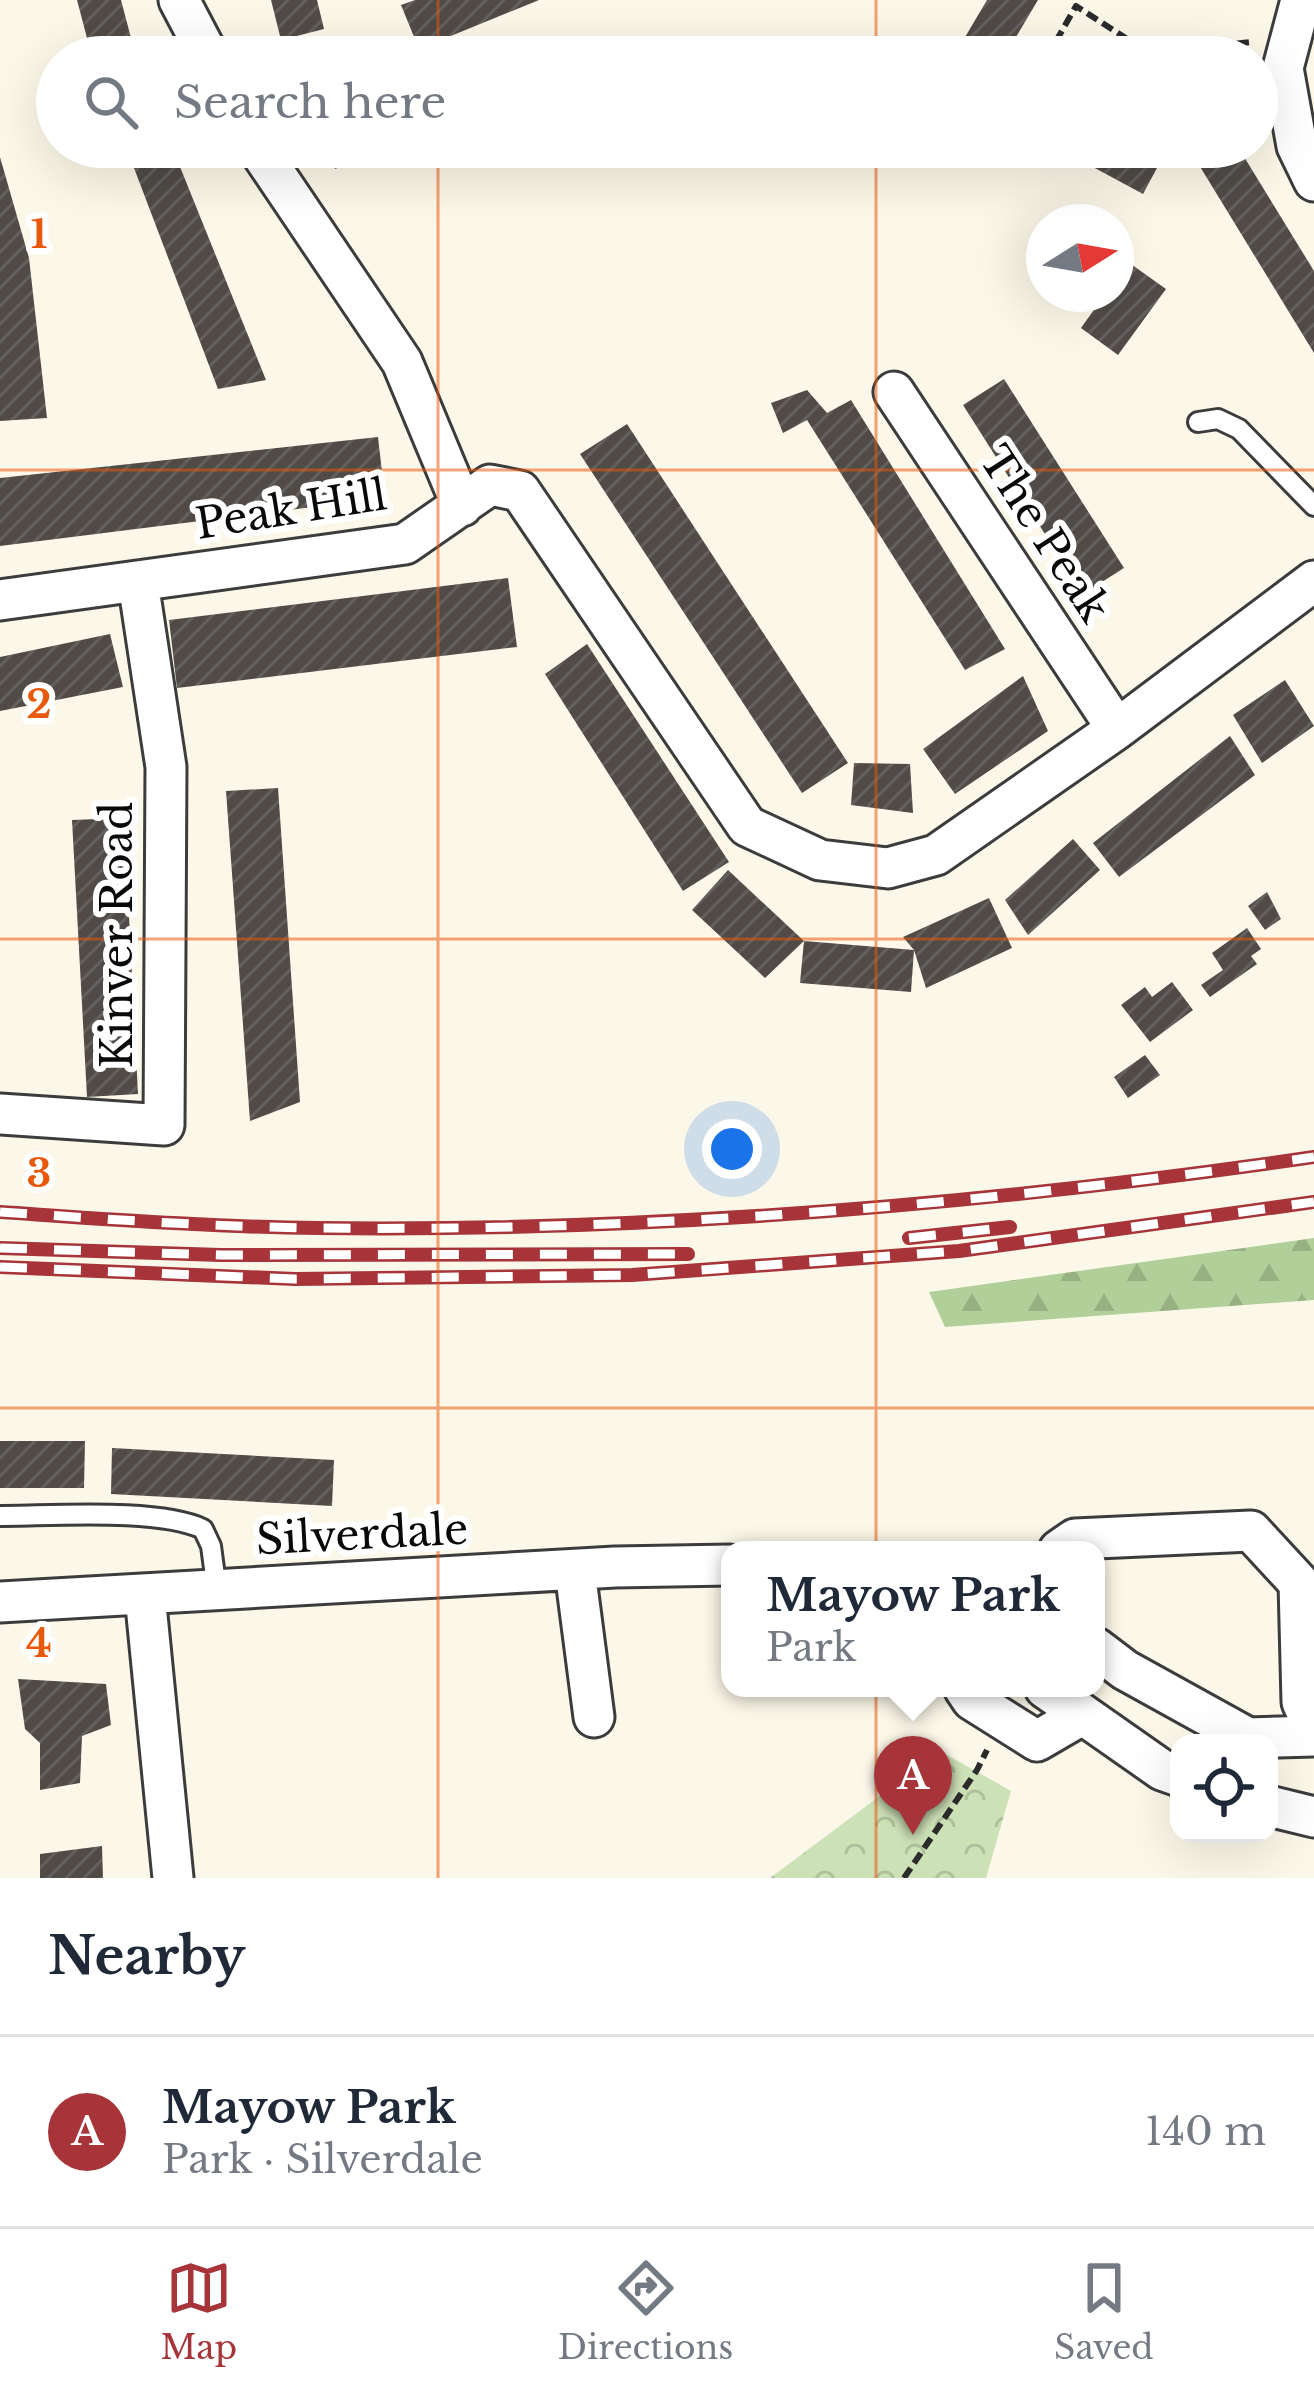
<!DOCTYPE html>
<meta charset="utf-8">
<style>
:root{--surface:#fff;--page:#f2f2f3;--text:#1f2937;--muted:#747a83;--line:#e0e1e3;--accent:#a63439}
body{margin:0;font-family:"Libre Baskerville",serif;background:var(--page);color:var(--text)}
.controls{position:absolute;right:36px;bottom:36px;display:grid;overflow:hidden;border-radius:24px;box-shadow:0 12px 48px #0002}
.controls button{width:108px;height:108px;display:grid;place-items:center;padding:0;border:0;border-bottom:3px solid var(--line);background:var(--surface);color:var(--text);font:60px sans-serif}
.compass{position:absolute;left:1026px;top:204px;width:108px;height:108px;border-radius:50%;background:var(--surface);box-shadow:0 12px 48px #0002;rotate:79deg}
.you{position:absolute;left:732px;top:1149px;width:42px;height:42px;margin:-30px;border:9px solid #fff;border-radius:50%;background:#1a73e8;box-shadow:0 0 0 18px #1a73e833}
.badge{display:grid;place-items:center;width:78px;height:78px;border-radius:50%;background:var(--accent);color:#fff;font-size:39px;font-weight:700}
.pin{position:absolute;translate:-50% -99px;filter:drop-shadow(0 3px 6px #0008)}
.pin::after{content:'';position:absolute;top:63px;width:42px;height:36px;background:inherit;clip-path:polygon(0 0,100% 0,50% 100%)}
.popup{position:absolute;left:721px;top:1541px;width:384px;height:156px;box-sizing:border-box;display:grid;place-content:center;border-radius:24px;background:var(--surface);filter:drop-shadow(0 3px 9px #0005);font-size:39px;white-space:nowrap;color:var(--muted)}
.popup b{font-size:45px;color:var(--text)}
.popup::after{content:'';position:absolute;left:50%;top:100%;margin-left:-24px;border:24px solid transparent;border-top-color:var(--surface)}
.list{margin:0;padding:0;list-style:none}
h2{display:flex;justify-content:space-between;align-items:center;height:156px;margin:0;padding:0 48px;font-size:51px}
h2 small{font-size:39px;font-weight:400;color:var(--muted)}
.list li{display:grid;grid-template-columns:78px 1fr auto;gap:36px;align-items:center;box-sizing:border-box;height:192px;padding:0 48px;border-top:3px solid var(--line)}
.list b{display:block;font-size:45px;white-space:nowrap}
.list p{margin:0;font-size:39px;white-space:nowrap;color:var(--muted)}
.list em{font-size:39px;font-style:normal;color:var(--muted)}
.icon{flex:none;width:66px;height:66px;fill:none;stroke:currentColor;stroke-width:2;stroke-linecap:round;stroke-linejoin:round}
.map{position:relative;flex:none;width:1314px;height:1878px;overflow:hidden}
.search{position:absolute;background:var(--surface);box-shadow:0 12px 48px #0002;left:36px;right:36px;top:36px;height:132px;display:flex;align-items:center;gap:30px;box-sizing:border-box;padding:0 42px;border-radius:66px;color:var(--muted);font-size:45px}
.sheet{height:348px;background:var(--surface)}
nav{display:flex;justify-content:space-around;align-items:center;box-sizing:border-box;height:168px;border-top:3px solid var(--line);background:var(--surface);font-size:33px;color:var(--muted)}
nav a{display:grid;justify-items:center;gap:6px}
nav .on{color:var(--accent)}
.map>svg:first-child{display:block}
.forest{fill:url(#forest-firs)}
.park{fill:url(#park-crowns)}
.building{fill:url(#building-hatch)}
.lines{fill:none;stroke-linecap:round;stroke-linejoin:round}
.lane-casing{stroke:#3c3c3c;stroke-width:24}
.street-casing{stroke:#3c3c3c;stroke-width:45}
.path{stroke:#2b2b2b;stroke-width:6;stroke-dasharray:12 6;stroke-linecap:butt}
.lane{stroke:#fff;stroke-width:18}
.street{stroke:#fff;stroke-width:39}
.rail-casing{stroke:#a63439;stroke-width:14}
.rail{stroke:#fff;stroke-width:9;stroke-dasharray:27;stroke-linecap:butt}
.grid{fill:none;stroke:#e8590c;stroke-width:3;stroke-opacity:0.55}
.labels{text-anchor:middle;stroke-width:12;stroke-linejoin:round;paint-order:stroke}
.street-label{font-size:42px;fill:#090909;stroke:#fff}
.grid-label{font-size:39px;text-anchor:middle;font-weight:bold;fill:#e8590c;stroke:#fff;stroke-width:12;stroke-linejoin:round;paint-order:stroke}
</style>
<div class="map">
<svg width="1314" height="1878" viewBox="0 0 1314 1878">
<defs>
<pattern id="forest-firs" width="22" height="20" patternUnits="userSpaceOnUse" patternTransform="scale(3)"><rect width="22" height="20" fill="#b1d099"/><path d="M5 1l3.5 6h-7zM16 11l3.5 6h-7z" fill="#97b182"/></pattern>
<pattern id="park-crowns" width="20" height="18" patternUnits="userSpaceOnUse" patternTransform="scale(3)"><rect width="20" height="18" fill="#cde1b7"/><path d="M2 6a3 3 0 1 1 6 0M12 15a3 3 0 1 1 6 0" fill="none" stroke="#afc09c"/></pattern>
<pattern id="building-hatch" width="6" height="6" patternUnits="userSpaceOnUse" patternTransform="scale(3)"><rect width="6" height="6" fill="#504b47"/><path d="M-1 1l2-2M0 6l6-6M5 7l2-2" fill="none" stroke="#64605d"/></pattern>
</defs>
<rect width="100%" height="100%" fill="#fcf8e9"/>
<path class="forest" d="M1314 1238V1300L945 1327 929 1292Z"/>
<path class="park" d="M940 1751 1011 1791 986 1878H770Z"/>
<path class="building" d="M77 0H121L136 57H92Z
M271 0H317L324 29 281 40Z
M415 0H539L419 49 401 5Z
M987 0H1038L1004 57H972L958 49Z
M126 147H172L266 380 218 389Z
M326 147H390L335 169Z
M1056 147H1148L1164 155 1143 194Z
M1188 147H1238L1314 271V353Z
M0 157 29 258 47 418 0 421Z
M1128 262 1166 289 1118 355 1081 328 1105 294H1116V279Z
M1004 379 1124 568 1083 594 963 405Z
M807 390 827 413 851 400 1005 649 965 670 807 420 783 433 771 403Z
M627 424 848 763 802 793 580 454Z
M378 437 385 498 0 546V478Z
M508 578 517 647 177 688 169 620Z
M110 634 123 687 0 711V657Z
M587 644 729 862 683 891 545 674Z
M1023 676 1048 731 955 794 923 749Z
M1285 680 1314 726 1262 763 1233 715Z
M1230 736 1255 775 1119 877 1093 843Z
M854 763 910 764 913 813 851 805Z
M278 788 300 1102 250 1121 226 791Z
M124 818 138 1094 87 1097 72 820Z
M1073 839 1100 870 1028 935 1005 900Z
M728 870 804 941 765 978 692 910Z
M1267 892 1281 919 1265 930 1248 906Z
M989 898 1012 948 926 988 914 950 903 937Z
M1247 928 1261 949 1251 956 1257 964 1210 997 1201 985 1223 970 1212 953Z
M804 941 914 950 911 992 800 983Z
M1172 982 1193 1010 1150 1042 1121 1005 1145 987 1152 997Z
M1145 1055 1160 1075 1128 1098 1114 1077Z
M0 1441H85L84 1488H0Z
M112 1448 334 1460 332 1506 111 1494Z
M18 1679 106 1684 111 1725 82 1736 80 1783 40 1790V1743L25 1729Z
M102 1846 103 1878H40V1854Z"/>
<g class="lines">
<g class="lane-casing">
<path id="lane" d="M1198 422 1218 419 1239 429 1314 506
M0 1516C52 1516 159 1508 203 1529L211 1546 217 1591"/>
</g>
<g class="street-casing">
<path id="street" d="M179 0 209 57
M1301 0 1283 68 1297 146 1314 181
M257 147 402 362 462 506
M894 392 1117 729
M0 600 405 544 490 485 520 491 747 826 820 860 888 868 936 855 1117 729 1314 581
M0 1114 164 1125 166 767 138 582
M1059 1550 1075 1539 1251 1531 1299 1583 1302 1702 1314 1728
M575 1571 594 1717
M145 1595 173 1878
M0 1602 615 1567 730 1565
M1096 1648 1125 1670 1248 1738 1314 1736
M964 1688 972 1700 1037 1741 1080 1716
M1045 1688 1162 1770 1179 1776
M1269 1806 1314 1817"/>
</g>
<path class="path" d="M1047 57 1076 6 1149 53 1252 42
M904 1878 977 1770 987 1750"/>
<use href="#lane" class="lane"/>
<use href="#street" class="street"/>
<g class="rail-casing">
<path id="rail" d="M0 1212C106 1219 212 1227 318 1228 651 1232 984 1205 1314 1157
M909 1238 1010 1227
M0 1248 221 1255 688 1254
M0 1267 295 1279 632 1275 959 1251 1314 1202"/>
</g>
<use href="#rail" class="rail"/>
</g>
<path class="grid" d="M438 0V57M876 0V57M438 147V1878M876 147V1878M0 470H1314M0 939H1314M0 1408H1314"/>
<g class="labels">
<g class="street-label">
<text transform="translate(291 509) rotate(-9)" y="15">Peak Hill</text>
<text transform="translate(1045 534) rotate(57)" y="15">The Peak</text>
<text transform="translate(117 935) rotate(-90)" y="15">Kinver Road</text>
<text transform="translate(362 1534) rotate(-3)" y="15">Silverdale</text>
</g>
</g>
<g class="grid-label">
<text x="39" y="248">1</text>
<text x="39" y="718">2</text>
<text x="39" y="1187">3</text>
<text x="39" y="1657">4</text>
</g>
</svg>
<div class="controls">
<button><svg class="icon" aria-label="locate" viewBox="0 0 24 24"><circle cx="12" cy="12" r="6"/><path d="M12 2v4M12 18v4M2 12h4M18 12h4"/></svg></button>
</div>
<svg class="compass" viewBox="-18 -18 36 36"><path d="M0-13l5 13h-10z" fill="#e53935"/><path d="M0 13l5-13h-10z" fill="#747a83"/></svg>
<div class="you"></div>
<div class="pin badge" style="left:913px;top:1835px">A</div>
<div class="popup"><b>Mayow Park</b>Park</div>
<div class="search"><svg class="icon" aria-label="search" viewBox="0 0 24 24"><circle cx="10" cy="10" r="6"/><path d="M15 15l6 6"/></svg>Search here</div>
</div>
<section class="sheet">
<h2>Nearby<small></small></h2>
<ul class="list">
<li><span class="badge">A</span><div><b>Mayow Park</b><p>Park · Silverdale</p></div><em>140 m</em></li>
</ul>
</section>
<nav>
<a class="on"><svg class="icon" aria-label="map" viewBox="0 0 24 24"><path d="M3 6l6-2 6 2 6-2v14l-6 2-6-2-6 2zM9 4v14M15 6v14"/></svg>Map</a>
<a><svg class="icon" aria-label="directions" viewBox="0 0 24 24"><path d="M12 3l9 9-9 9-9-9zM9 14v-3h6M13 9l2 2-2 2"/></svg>Directions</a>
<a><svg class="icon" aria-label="saved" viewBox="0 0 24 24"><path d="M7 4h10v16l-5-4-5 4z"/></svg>Saved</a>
</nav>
